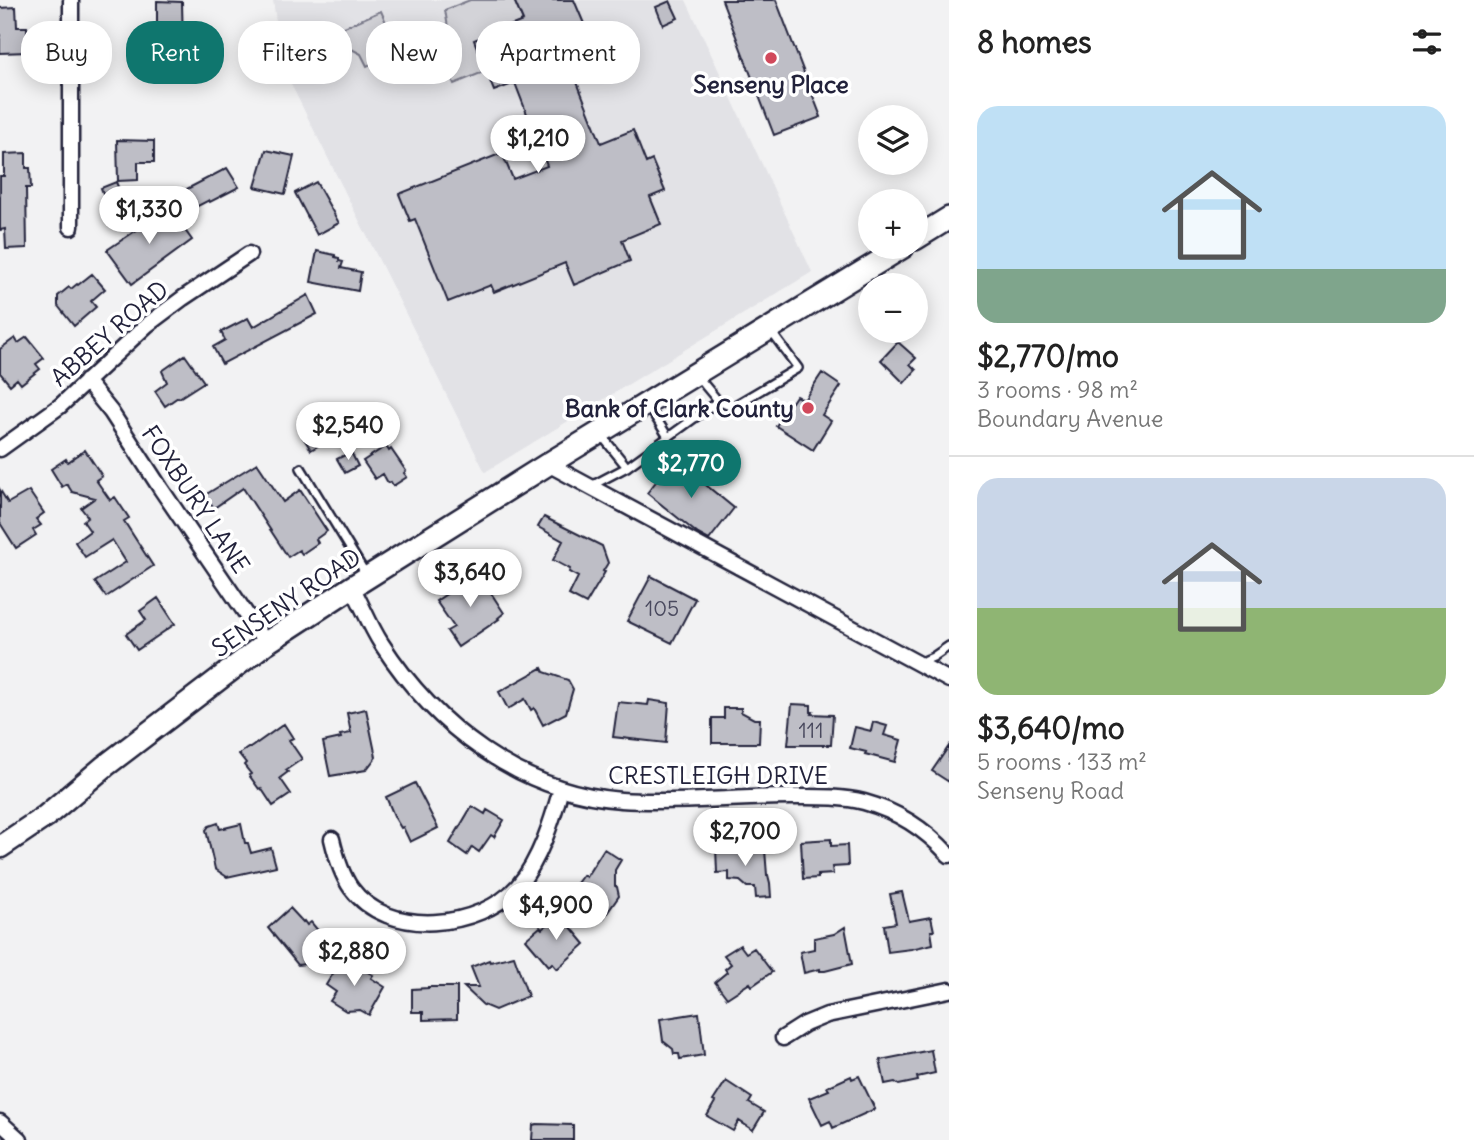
<!DOCTYPE html>
<meta charset="utf-8">
<style>
:root{--surface:#fff;--page:#f6f6f6;--text:#222;--muted:#767676;--line:#e0e0e0;--accent:#0f766e}
body{margin:0;font-family:Delius,sans-serif;background:var(--page);color:var(--text);height:100vh;display:flex;flex-direction:column;font-size:26px;white-space:nowrap}
*{box-sizing:border-box;margin:0}
p{font-size:23px;color:var(--muted)}
.icon{flex:none;width:38px;height:38px;fill:none;stroke:currentColor;stroke-width:2;stroke-linecap:round;stroke-linejoin:round}
.map{position:relative;flex:1;overflow:hidden}
.details{display:flex;flex-direction:column;background:var(--surface);width:525px}
.details>*{flex:none}
.hud{position:absolute;left:21px;top:21px;width:665px;height:63px;display:flex;gap:14px}
.tools{position:absolute;left:858px;top:105px;display:grid;gap:14px}
.tools a{display:grid;place-items:center;width:70px;height:70px;border-radius:50%;background:var(--surface);box-shadow:0 4px 18px #0003;font-size:35px}
.price{position:absolute;translate:-50% -60px;padding:0 16px;border-radius:24px;background:#fff;color:#222;font-size:23px;line-height:46px;filter:drop-shadow(0 2px 4px #0008)}
.price::after{content:'';position:absolute;left:50%;top:42px;width:21px;height:16px;margin-left:-10px;background:inherit;clip-path:polygon(0 0,100% 0,50% 100%)}
.price.on{background:var(--accent);color:#fff}
ul{padding:0;list-style:none}
li{display:grid;align-content:center;gap:14px;height:371px;padding:0 28px}
li+li{border-top:2px solid var(--line)}
li span{display:grid;place-items:center;height:217px;border-radius:21px;color:#555}
li>.icon{margin-inline-start:auto}
span .icon{width:126px;height:126px;fill:#fffc;stroke-width:1}
li b{font-size:30px}
h2{display:flex;justify-content:space-between;align-items:center;height:84px;padding:0 28px;font-size:30px}
.tag{padding:0 24px;border-radius:28px;background:var(--surface);box-shadow:0 4px 18px #0003;font-size:24px;line-height:63px}
.tag.on{background:var(--accent);color:#fff}
main{display:flex;flex:1;min-height:0}
.map>svg:first-child{display:block}
</style>
<main>
<div class="map">
<svg width="949" height="1140" viewBox="0 0 949 1140">
<rect width="100%" height="100%" fill="#f2f2f3"/>
<filter id="ink" filterUnits="userSpaceOnUse"><feTurbulence type="fractalNoise" baseFrequency=".0143" numOctaves="2"/><feDisplacementMap in="SourceGraphic" scale="14" xChannelSelector="R" yChannelSelector="G"/><feConvolveMatrix kernelMatrix="1 2 1 2 8 2 1 2 1" color-interpolation-filters="sRGB"/></filter>
<g filter="url(#ink)">
<path fill="#e2e2e6" d="M273 0H686L812 272 485 472 282 66Z"/>
<path fill="#d3d3d8" stroke="#7a7a8a" stroke-width="2" d="M470 0H514L523 21 475 40 486 71 454 84 442 56 449 33 445 10Z
M381 11 391 34 384 38 392 54 367 66 361 54 344 45 337 30Z"/>
<path fill="#bebec6" stroke="#22223b" stroke-width="2" d="M514 0H574L590 38 564 49 601 143 633 130 646 163 652 160 665 191 650 197 661 224 622 240 630 261 574 285 565 263 494 292 491 285 448 302 415 219 410 221 399 194 502 153 513 179 547 166 515 83 494 91 474 40 523 21Z
M722 0H776L821 117 774 135Z
M157 1 182 2 183 45 150 44V24H157Z
M670 1 678 18 663 25 656 7Z
M16 7 17 27H27L28 52 0 53V8Z
M117 140 154 141V162H138V180L118 181Z
M266 150 294 156 285 194 255 187Z
M26 153V168H30L31 188H26L27 248 6 249 5 229 0 230V176H4V154Z
M227 168 239 187 210 202 209 200 194 208 185 190Z
M116 182 121 194 106 201 101 188Z
M316 182 339 223 317 235 295 193Z
M155 207 166 223 171 219 175 225 179 222 192 240 132 284 107 250 144 225 139 218Z
M317 251 335 255V257L339 258V261L343 262 341 268 361 272 358 291 311 282Z
M92 274 105 289 91 301 96 307 74 326 58 306V296L69 287 71 289 77 284 78 285Z
M308 295 317 314 222 364 213 347 225 340 221 332 248 318 253 327Z
M27 337 44 358 36 364 40 369 21 384 17 379 10 385 0 373V349L15 338 18 343Z
M898 342 916 358 910 364 916 370 904 383 881 360Z
M185 355 204 382 179 398 178 397 165 406 155 391 167 382 162 371Z
M822 373 841 386 822 415 831 421 813 450 776 426 796 396 804 400Z
M323 423 331 435 324 439 326 441 311 450 303 437Z
M386 446 389 451 391 449 406 471 404 473 407 477 393 486 391 482 388 483 383 474 375 479 363 461Z
M85 450 102 476 96 480 110 500 115 497 129 518 124 521 153 566 106 597 95 582 126 562 112 540 85 557 75 542 90 531 83 521 88 517 81 508 95 498 72 492 67 484 62 487 51 469 66 459 68 462Z
M351 452 358 466 345 473 337 459Z
M674 459 734 508 709 540 698 534 647 493Z
M257 463 283 502 300 490 327 531 316 539 318 543 302 554 299 550 288 557 243 488 214 508 205 495Z
M0 490 8 503 29 491 44 513 36 519 41 525 33 530 36 535 16 548 0 523Z
M544 517 602 546 608 563 603 571 605 572 586 604 569 595 578 577 569 572 570 569 553 560 563 541 538 527Z
M478 573 504 613 498 618 499 619 458 647 447 631 454 627 436 601Z
M651 576 695 599 672 643 627 621Z
M158 598 175 624 137 650 126 634 146 620 140 611Z
M542 668 544 672 568 680 573 689 566 713 543 725 534 708 531 710 525 699 508 709 499 692Z
M649 700 669 703 666 743 613 737 618 702 648 705Z
M792 704 811 705V712H813L812 714 833 715 831 745H788Z
M724 708H741V712L754 719H760L759 743H712V718H724Z
M366 709 376 757 366 770 330 776 323 742 341 738 340 735 351 733 347 713Z
M873 722 887 726 884 735 901 740 895 762 865 754 866 752 850 748 855 727 871 731Z
M284 724 293 738 289 740 302 759 286 770 288 772 280 778 291 794 273 806 261 788 259 789 249 775 251 774 244 765 246 763 239 754 248 748H250Z
M949 746V782L932 771Z
M415 783 438 828 410 842 403 827 401 828 395 818 386 797Z
M472 806 485 814 487 810 504 820 494 837 491 835 479 852 472 847 467 855 450 843Z
M218 823 220 829 241 824 245 843H248L251 853 271 848 276 866 227 877 215 869 206 830 209 826Z
M831 839V846L847 845 848 866 832 867 833 874 818 875V878L803 879 801 841Z
M737 846V847H747V851L765 850 767 875H768L770 883 771 897 756 898 755 887H747L740 881 729 880V872L717 873 716 847Z
M604 849 621 860 615 870V886L617 887 619 896 603 919 563 895H568L583 875 586 877Z
M902 892 909 921 931 917 934 931H931L933 944 911 949 888 952 884 925 896 923 890 894Z
M290 908 303 922 304 921 307 925 311 922 325 939 320 943 326 946 305 964 298 965 268 928Z
M560 914 585 944 557 969 552 963 549 966 526 939 540 927 542 929Z
M845 927 852 964 825 971H820V969L804 973 800 952 814 949V938L834 934Z
M740 945 746 953 754 948 772 972 752 986 750 983 727 998 715 982 727 972 725 969 731 964 724 955Z
M514 956 528 996 495 1010 483 1005 464 987H479L471 967 489 960 490 962Z
M343 957 364 968V970L373 975 371 978 385 987 369 1015 360 1010 346 1011 330 1001 336 992 326 985Z
M428 987H457V1019L423 1020V1012H412V989L428 988Z
M699 1013 704 1055 680 1059 679 1054H674L673 1049 663 1041 660 1019Z
M931 1050 935 1073 917 1077 918 1081 899 1085 895 1082 885 1084 880 1060Z
M851 1076 852 1079 859 1076 875 1109 833 1128 830 1121 822 1125 809 1098 829 1090 827 1087Z
M726 1081 752 1098 749 1103 764 1112 753 1130 739 1121 733 1131 707 1116 715 1102 713 1101Z
M537 1124 573 1125V1140H532L533 1125Z"/>
<g fill="none" stroke-linecap="round" stroke-linejoin="round">
<g stroke="#22223b" stroke-width="12">
<path id="lane" d="M698 377 718 401 732 407 798 368 770 330
M649 407 668 437
M602 436 627 467
M301 468 367 576
M591 486 627 467 718 401
M919 663 933 657 949 646"/>
</g>
<g stroke="#22223b" stroke-width="19">
<path id="street" d="M71 0V227
M86 381 111 412 161 489 266 643
M0 449 60 406 147 325 183 298 249 254
M548 464 949 680
M352 587C362 605 370 626 381 643 435 727 520 792 621 800 677 804 734 797 791 797 815 797 841 796 864 802 897 811 926 830 949 855
M332 839C336 856 341 874 351 888 388 939 480 929 518 886 540 860 552 821 561 789
M783 1038 805 1024 827 1015 949 990
M0 1122 20 1140"/>
</g>
<g stroke="#22223b" stroke-width="26">
<path id="secondary" d="M915 239 949 218
M0 847 46 816 105 766 266 643 352 587 548 464 903 247"/>
</g>
<use href="#lane" stroke="#fff" stroke-width="7"/>
<use href="#street" stroke="#fff" stroke-width="14"/>
<use href="#secondary" stroke="#fff" stroke-width="21"/>
</g>
</g>
<g fill="#d1495b" stroke="#fff" stroke-width="2.5">
<circle cx="771" cy="58" r="7"/>
<circle cx="808" cy="408" r="7"/>
</g>
<g text-anchor="middle" dominant-baseline="central" stroke-width="7" stroke-linejoin="round" paint-order="stroke">
<g font-size="21" fill="#49495e">
<text x="662" y="608">105</text>
<text x="811" y="730">111</text>
</g>
<g font-size="24" font-weight="bold" fill="#22223b" stroke="#fff">
<text x="771" y="84">Senseny Place</text>
<text x="794" y="408" text-anchor="end">Bank of Clark County</text>
</g>
<g font-size="24" fill="#22223b" stroke="#fff">
<text transform="translate(109 333) rotate(-41)">ABBEY ROAD</text>
<text transform="translate(196 499) rotate(56)">FOXBURY LANE</text>
<text transform="translate(286 602) rotate(-34)">SENSENY ROAD</text>
<text x="718" y="775">CRESTLEIGH DRIVE</text>
</g>
</g>
</svg>
<div class="tools">
<a><svg class="icon" aria-label="layers" viewBox="0 0 24 24"><path d="M12 4l9 5-9 5-9-5zM3 14l9 5 9-5"/></svg></a>
<a>+</a>
<a>−</a>
</div>
<b class="price" style="left:538px;top:175px">$1,210</b>
<b class="price" style="left:149px;top:246px">$1,330</b>
<b class="price" style="left:348px;top:462px">$2,540</b>
<b class="price on" style="left:691px;top:500px">$2,770</b>
<b class="price" style="left:470px;top:609px">$3,640</b>
<b class="price" style="left:745px;top:868px">$2,700</b>
<b class="price" style="left:556px;top:942px">$4,900</b>
<b class="price" style="left:354px;top:988px">$2,880</b>
<div class="hud">
<a class="tag">Buy</a>
<a class="tag on">Rent</a>
<a class="tag">Filters</a>
<a class="tag">New</a>
<a class="tag">Apartment</a>
</div>
</div>
<section class="details">
<h2>8 homes<svg class="icon" aria-label="filters" viewBox="0 0 24 24"><path d="M4 7h16M4 17h16"/><circle cx="9" cy="7" r="2"/><circle cx="15" cy="17" r="2"/></svg></h2>
<ul>
<li><span style="background:linear-gradient(#bfe0f5 75%,#7fa58c 0)"><svg class="icon" aria-label="home" viewBox="0 0 24 24"><path d="M3 11l9-7 9 7M6 9v11h12V9"/></svg></span><div><b>$2,770/mo</b><p>3 rooms · 98 m²</p><p>Boundary Avenue</p></div></li>
<li><span style="background:linear-gradient(#c9d6e8 60%,#8fb573 0)"><svg class="icon" aria-label="home" viewBox="0 0 24 24"><path d="M3 11l9-7 9 7M6 9v11h12V9"/></svg></span><div><b>$3,640/mo</b><p>5 rooms · 133 m²</p><p>Senseny Road</p></div></li>
</ul>
</section>
</main>
